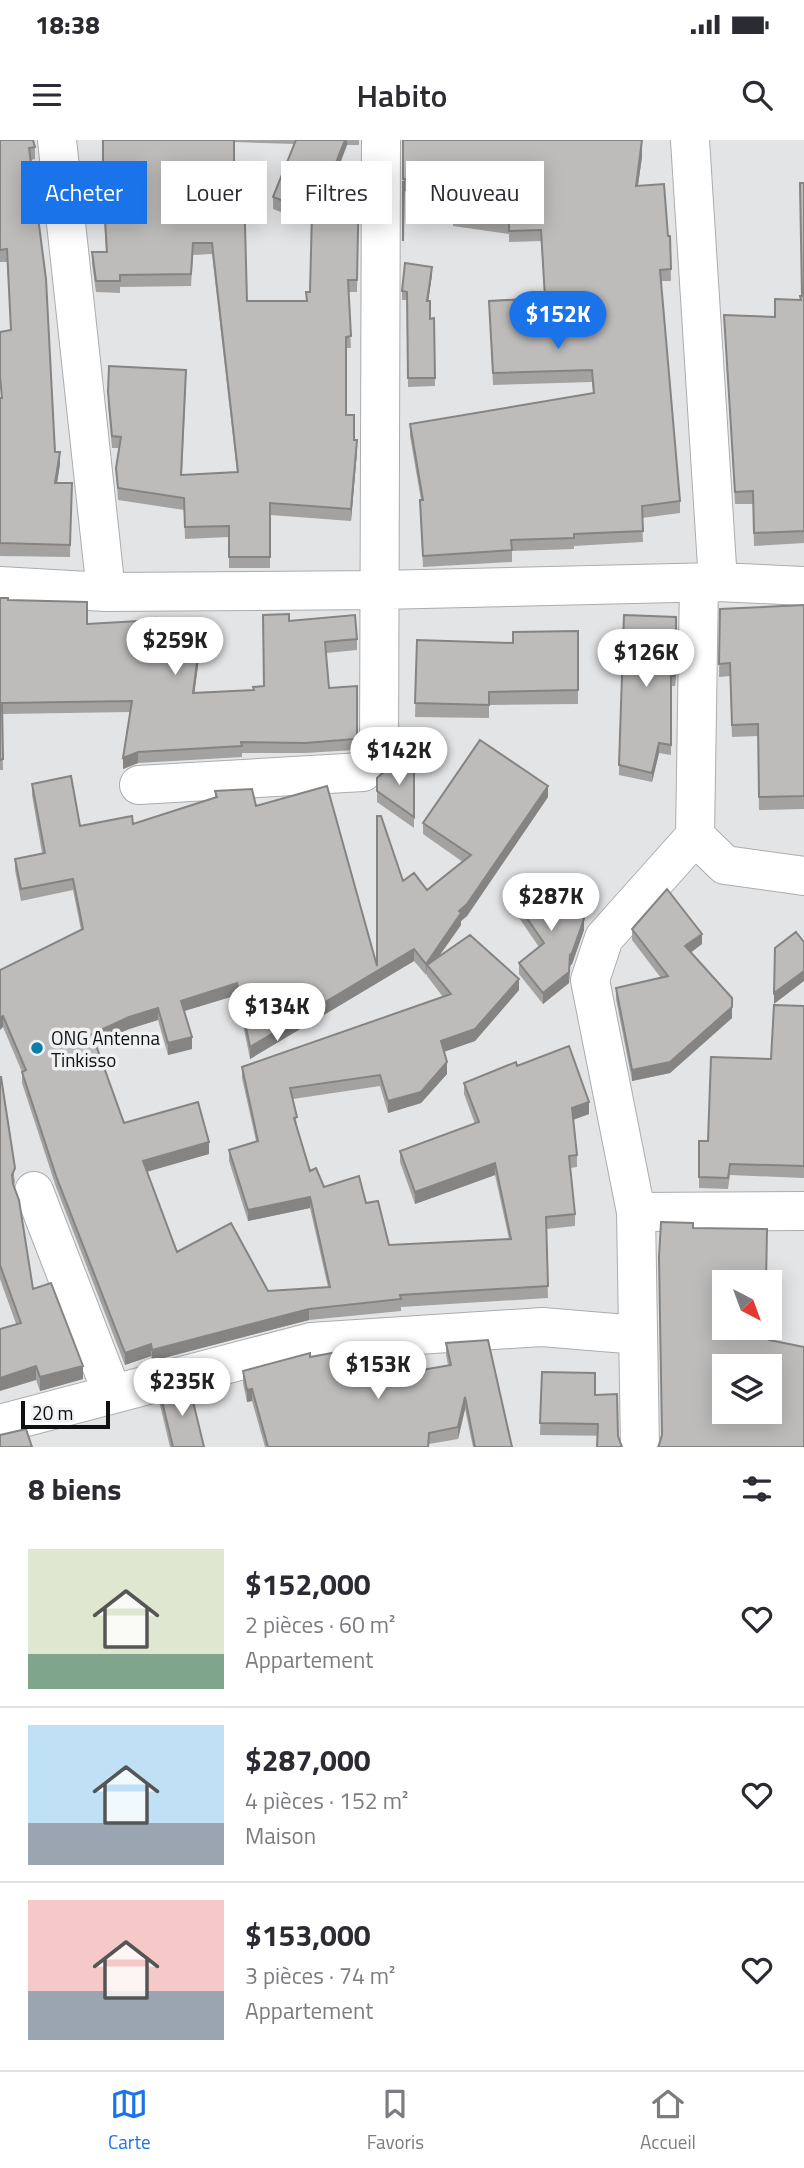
<!DOCTYPE html>
<html lang="fr">
<meta charset="utf-8">
<style>
:root{--surface:#fff;--page:#f2f2f3;--text:#2b2b33;--muted:#7c7c81;--line:#e1e1e2;--accent:#1a73e8}
body{margin:0;font-family:"Titillium Web",sans-serif;background:var(--page);color:var(--text);height:100vh;display:flex;flex-direction:column;font-size:26px;white-space:nowrap}
*{box-sizing:border-box;margin:0}
p{font-size:23px;color:var(--muted)}
.icon{flex:none;width:38px;height:38px;fill:none;stroke:currentColor;stroke-width:2;stroke-linecap:round;stroke-linejoin:round}
.map{position:relative;height:1307px;overflow:hidden}
.panel{display:flex;flex-direction:column;background:var(--surface);flex:1}
.panel>*{flex:none}
.hud{position:absolute;left:21px;top:21px;width:763px;height:63px;display:flex;gap:14px}
.needle{width:46px;rotate:139deg}
.fabs{position:absolute;left:712px;top:1130px;display:grid;gap:14px}
.fabs a{display:grid;place-items:center;width:70px;height:70px;border-radius:0px;background:var(--surface);box-shadow:0 4px 18px #0003;font-size:35px}
.scale{position:absolute;left:21px;bottom:18px;width:89px;box-sizing:border-box;padding-left:7px;border:4px solid #0f1010;border-top:0;font-size:19px;line-height:24px;white-space:nowrap;color:#0f1010;-webkit-text-stroke:5px #f0f1f3;paint-order:stroke}
.price{position:absolute;translate:-50% -60px;padding:0 16px;border-radius:24px;background:#fff;color:#222;font-size:23px;line-height:46px;filter:drop-shadow(0 2px 4px #0008)}
.price::after{content:'';position:absolute;left:50%;top:42px;width:21px;height:16px;margin-left:-10px;background:inherit;clip-path:polygon(0 0,100% 0,50% 100%)}
.price.selected{background:var(--accent);color:#fff}
ul{padding:0;list-style:none}
li{display:flex;align-items:center;gap:21px;height:175px;padding:0 28px}
li+li{border-top:2px solid var(--line)}
li span{display:grid;place-items:center;flex:none;width:196px;height:140px;border-radius:0px;color:#555}
li>.icon{margin-inline-start:auto}
span .icon{width:84px;height:84px;fill:#fffc;stroke-width:1}
li b{font-size:30px}
h2{display:flex;justify-content:space-between;align-items:center;height:84px;padding:0 28px;font-size:30px}
.pill{padding:0 24px;border-radius:0px;background:var(--surface);box-shadow:0 4px 18px #0003;font-size:24px;line-height:63px}
.pill.selected{background:var(--accent);color:#fff}
.status{display:flex;justify-content:space-between;align-items:center;height:49px;padding:0 35px;background:var(--surface);direction:ltr}
.status svg{height:19px;fill:currentColor}
header{display:flex;justify-content:space-between;align-items:center;height:91px;padding:0 28px;background:var(--surface);font-size:32px;font-weight:600}
.menu{display:flex;justify-content:space-around;align-items:center;height:98px;border-top:2px solid var(--line);background:var(--surface);font-size:19px;color:var(--muted)}
.menu a{display:grid;justify-items:center;gap:4px}
.menu .selected{color:var(--accent)}
.map>svg:first-child{display:block}
</style>
<div class="status"><b>18:38</b><svg viewBox="0 0 49 12"><path d="M0 12V9h3v3zM5 12V6h3v6zM10 12V3h3v9zM15 12V0h3v12zM26 1h20v11H26zM47 4h2v5h-2z"/></svg></div>
<header><svg class="icon" aria-label="menu" viewBox="0 0 24 24"><path d="M4 6h16M4 12h16M4 18h16"/></svg>Habito<svg class="icon" aria-label="search" viewBox="0 0 24 24"><circle cx="10" cy="10" r="6"/><path d="M15 15l6 6"/></svg></header>
<div class="map">
<svg width="804" height="1307" viewBox="0 0 804 1307">
<rect width="100%" height="100%" fill="#e3e4e6"/>
<g fill="none" stroke-linecap="round" stroke-linejoin="round">
<g stroke="#abacae" stroke-width="40">
<path id="minor" d="M57 0 106 452
M690 0 718 442
M699 444 695 696 725 725 804 736
M0 446 106 452 379 450 718 442 804 446
M139 645 363 632 379 618 381 0
M34 1051 112 1253
M636 1072 804 1071
M0 1284 311 1202 542 1187 638 1195
M640 1307 636 1072 590 840 604 798 695 696"/>
</g>
<use href="#minor" stroke="#fff" stroke-width="38"/>
</g>
<path fill="#a3a2a1" fill-rule="evenodd" d="M0 0 35 7V19L31 20 55 312 60 324 57 343H72L70 417 0 416V258H1L0 192 11 190 7 122H0Z
M102 0H359V5H347L334 40H359L357 152H348L351 208H346V275L357 311 351 381 270 375V428H229V397L185 399 184 370 118 360 116 328 119 308H112L108 264V252L186 241 182 335 237 332 212 114 193 115 191 146 120 147V153L96 152 92 124V112H106L103 58ZM234 2 295 4 273 57V69L312 84 310 152 306 161H247L234 46Z
M642 17 638 46 668 96H670L671 141H661L680 361V373L642 378 643 402 574 406V409L512 411V422L423 427 420 371V360H421L410 296V284L593 253 592 242 493 245 489 161 545 158 541 101 509 102V94L453 86V74L456 50 404 51 403 112V39Z
M804 43V403L754 406 753 364H735L724 175 775 177 801 160 802 156Z
M432 135 428 161 430 179 434 178 435 246 408 247 407 160H402V151Z
M0 458 87 484 202 495 194 553 254 550 264 546 289 481 357 499V510L326 513 329 548 357 546V608L355 610 305 613H242V617L138 623 123 629 131 572 2 574 3 630H0Z
M804 465V669L759 670 758 596 732 597 730 536 719 537 720 469Z
M676 477V538L675 546H671V615L659 613 652 642 619 635V625Z
M578 491V564L489 565V578L415 577 417 500 513 503Z
M377 638 414 677V688L377 662Z
M32 644 80 686 133 684 215 657V651L256 666 377 826 403 741 427 750 463 722 423 694V683L548 657 467 776 461 781V785L439 816 519 850 475 901 444 911 447 934 421 963 388 973 380 946 293 959 297 986 310 1031 324 1047 366 1063 389 1105 509 1099 495 1035 415 1064 400 1022V1011L475 984 464 954V943L517 926 589 974 573 980 577 1015V1027L570 1028 575 1074V1086L546 1089 548 1158 401 1167V1171L309 1180 152 1221 151 1216 125 1225 56 1047 22 943V932L3 887 0 830 81 790 73 750 21 761 15 730V719L42 713 32 655ZM414 821 426 835 427 834V836L443 857 242 927V938L256 1001 229 1010V1021L248 1081 310 1068 328 1147 268 1151 177 1112 147 1031 209 1014 124 983 96 904 129 889 158 880 168 915 192 909 184 871 237 855 250 919Z
M517 764 584 790 572 824 570 826 569 843 543 864 519 834V823L539 807 517 775Z
M632 789 702 804 691 812 732 878 670 933 632 941 616 859V848L661 838 632 800Z
M804 866V1038L730 1035 728 1049 699 1048V1001H708L771 919Z
M0 937 15 1042 14 1045 33 1149 83 1239 40 1251 0 1139Z
M446 1203 512 1307H473L465 1269 458 1299 429 1304V1307H265L252 1261 247 1262 243 1243V1231L310 1217 353 1227 363 1240 448 1225 446 1215Z
M542 1232 595 1255 618 1296 540 1295Z
M160 1253 204 1307H170L160 1265Z"/>
<path fill="#858483" d="M345 0H347V5L329 51V40Z
M642 0V17L636 58V46Z
M432 127V135L427 170V161Z
M357 300V311L351 381V369Z
M60 312V324L55 355V343Z
M202 484V495L193 564V553Z
M357 597V608L355 610V599Z
M659 603V613L652 642V633Z
M138 612V623L123 629V618Z
M548 646V657L467 776 461 781V785L430 829 427 825 426 835V824L459 771Z
M584 779V790L572 824 570 826 569 843 543 864V853L570 815Z
M702 794V804L685 817V806Z
M414 809V821L250 919V907Z
M804 831V841L774 864V853Z
M519 839V850L475 901 441 913V901Z
M237 843V855L181 872V861Z
M732 867V878L670 933 632 941V930Z
M158 868V880L129 889 92 906V894L129 877Z
M3 876V887L0 890V878Z
M192 897V909L168 915V903Z
M447 922V934L421 963 388 973V961Z
M589 962V974L572 980V968Z
M209 1002V1014L143 1033V1021Z
M495 1023V1035L415 1064V1052Z
M310 1057V1068L248 1081V1070Z
M309 1169V1180L152 1221V1210Z
M151 1204V1216L125 1225V1213Z
M36 1226V1240L0 1251V1238Z
M83 1226V1239L40 1251V1237Z
M252 1249V1261L247 1262V1250Z
M465 1257V1269L458 1299V1287Z"/>
<path fill="#bebcbb" stroke="#858483" stroke-width="2" fill-rule="evenodd" d="M0 0H33L35 7 29 8 46 139 55 312H60L55 343H72L70 405 0 403V258H2L0 236V192L11 190 7 109 0 110Z
M103 0H234V46L244 48 247 161H307L306 152H310L312 72 273 57 296 0H345L329 40H359L357 140H348L351 196 346 197V275H354V300H357L351 369 270 363V417H229V386L185 387 184 358 118 348 116 328 121 297 112 296 108 252 109 226 186 230 181 335 238 332 212 103H193L191 134 120 135V141H96L92 112H107L103 46Z
M403 0H642L636 46 664 44 668 96H670L671 129 660 130 680 361 642 366 643 391 574 394V398L511 400 512 410 423 416 420 360H423L410 284 594 253 592 230 493 233 489 161 545 158 541 90 509 91V82L453 74 458 39H403Z
M403 42H404L403 101Z
M800 43H804V391L754 393 753 351 735 352 724 175 775 177V159L801 160 800 156H802Z
M405 123 432 127 427 161H430V179L434 178 435 238H408L407 152 402 151Z
M0 458H8V460L87 462V484L157 480V478L202 484 193 553 254 550 253 547 264 546 263 475 289 474V481L355 475 357 499 325 502 329 548 357 546V597L355 599 305 603 241 602 242 606 138 612 123 618 132 561 2 563 3 619 0 620Z
M804 465V656L759 657 758 584 732 585 730 523 719 524 720 469Z
M624 475 676 477V529L675 536H671V605L659 603 652 633 619 625Z
M578 491V550L489 552V565L415 563 417 500 513 503V492Z
M480 600 548 646 467 764 459 771 461 773 426 824 414 809 250 907 237 843 181 861 192 897 168 903 158 868 129 877 92 894 124 983 198 962 209 1002 143 1021 177 1112 231 1083 268 1151 330 1147 310 1057 248 1070 229 1010 258 1001 242 927 451 854 427 825 470 795 519 839 475 889 441 901 447 922 421 952 388 961 380 935 290 948 297 977 294 978 310 1031 316 1028 324 1047 359 1036 366 1063 378 1061 389 1105 511 1099 495 1023 415 1052 400 1011 479 982 464 943 516 922 517 926 569 906 589 962 572 968 577 1015 569 1016 575 1074 546 1077 548 1146 400 1155 401 1159 309 1169 152 1210 151 1204 125 1213 56 1036 22 932 26 930 3 876 0 878V830L83 789 73 739 21 749 15 719 45 713 32 644 71 636 80 686 132 676 133 684 217 657 215 651 252 649 256 666 327 646 377 826V676H381L403 741 414 733 427 750 471 715 423 683Z
M414 622V677L377 651V638L386 630Z
M556 737 584 779 572 813 570 815 569 832 543 853 519 823 544 803 517 764Z
M667 749 702 794 685 806 732 858V867L670 922 632 930 616 848 668 836 632 789Z
M796 792 804 802V831L774 853 775 808Z
M774 865 804 866V1026L730 1024 728 1038 699 1037V1001H708L711 917 771 919Z
M0 937H1L15 1028 12 1035 13 1044 19 1060 33 1149 51 1143 83 1226 40 1237 36 1226 0 1238V1189L21 1183 0 1125Z
M661 1082 693 1083V1088L767 1089 766 1143H724V1188H770L769 1200 804 1207V1307H658L659 1305 662 1295 659 1117ZM724 1227H770V1272H724Z
M488 1200 512 1307H475L465 1257 458 1287 429 1293 428 1307H268L252 1249 247 1250 243 1231 310 1213V1217L349 1210 353 1227 360 1225 363 1240 451 1225 446 1203Z
M542 1232 595 1233V1255L617 1254 618 1296 622 1307H597L598 1284 540 1283Z
M189 1245 204 1307H173L160 1253Z
M26 1289 32 1307H0V1295Z"/>
<circle fill="#087fa6" stroke="#f0f1f3" stroke-width="2.5" cx="37" cy="908" r="7"/>
<g text-anchor="middle" dominant-baseline="central" stroke-width="7" stroke-linejoin="round" paint-order="stroke">
<g font-size="19" fill="#0f1010" stroke="#f0f1f3" text-anchor="start">
<text x="51" y="897">ONG Antenna<tspan x="51" dy="22">Tinkisso</tspan></text>
</g>
</g>
</svg>
<div class="fabs">
<a><svg class="needle" viewBox="-14 -14 28 28"><path d="M0-13l5 13h-10z" fill="#e53935"/><path d="M0 13l5-13h-10z" fill="#7c7c81"/></svg></a>
<a><svg class="icon" aria-label="layers" viewBox="0 0 24 24"><path d="M12 4l9 5-9 5-9-5zM3 14l9 5 9-5"/></svg></a>
</div>
<div class="scale">20 m</div>
<b class="price selected" style="left:558px;top:211px">$152K</b>
<b class="price" style="left:175px;top:537px">$259K</b>
<b class="price" style="left:646px;top:549px">$126K</b>
<b class="price" style="left:399px;top:647px">$142K</b>
<b class="price" style="left:551px;top:793px">$287K</b>
<b class="price" style="left:277px;top:903px">$134K</b>
<b class="price" style="left:378px;top:1261px">$153K</b>
<b class="price" style="left:182px;top:1278px">$235K</b>
<div class="hud">
<a class="pill selected">Acheter</a>
<a class="pill">Louer</a>
<a class="pill">Filtres</a>
<a class="pill">Nouveau</a>
</div>
</div>
<section class="panel">
<h2>8 biens<svg class="icon" aria-label="filters" viewBox="0 0 24 24"><path d="M4 7h16M4 17h16"/><circle cx="9" cy="7" r="2"/><circle cx="15" cy="17" r="2"/></svg></h2>
<ul>
<li><span style="background:linear-gradient(#dfe7d0 75%,#7fa58c 0)"><svg class="icon" aria-label="home" viewBox="0 0 24 24"><path d="M3 11l9-7 9 7M6 9v11h12V9"/></svg></span><div><b>$152,000</b><p>2 pièces · 60 m²</p><p>Appartement</p></div><svg class="icon" aria-label="heart" viewBox="0 0 24 24"><path d="M12 20l-8-8c-3-5 5-10 8-4 3-6 11-1 8 4z"/></svg></li>
<li><span style="background:linear-gradient(#bfe0f5 70%,#9aa5b1 0)"><svg class="icon" aria-label="home" viewBox="0 0 24 24"><path d="M3 11l9-7 9 7M6 9v11h12V9"/></svg></span><div><b>$287,000</b><p>4 pièces · 152 m²</p><p>Maison</p></div><svg class="icon" aria-label="heart" viewBox="0 0 24 24"><path d="M12 20l-8-8c-3-5 5-10 8-4 3-6 11-1 8 4z"/></svg></li>
<li><span style="background:linear-gradient(#f6c9c9 65%,#9aa5b1 0)"><svg class="icon" aria-label="home" viewBox="0 0 24 24"><path d="M3 11l9-7 9 7M6 9v11h12V9"/></svg></span><div><b>$153,000</b><p>3 pièces · 74 m²</p><p>Appartement</p></div><svg class="icon" aria-label="heart" viewBox="0 0 24 24"><path d="M12 20l-8-8c-3-5 5-10 8-4 3-6 11-1 8 4z"/></svg></li>
</ul>
</section>
<nav class="menu">
<a class="selected"><svg class="icon" aria-label="map" viewBox="0 0 24 24"><path d="M3 6l6-2 6 2 6-2v14l-6 2-6-2-6 2zM9 4v14M15 6v14"/></svg>Carte</a>
<a><svg class="icon" aria-label="saved" viewBox="0 0 24 24"><path d="M7 4h10v16l-5-4-5 4z"/></svg>Favoris</a>
<a><svg class="icon" aria-label="home" viewBox="0 0 24 24"><path d="M3 11l9-7 9 7M6 9v11h12V9"/></svg>Accueil</a>
</nav>
